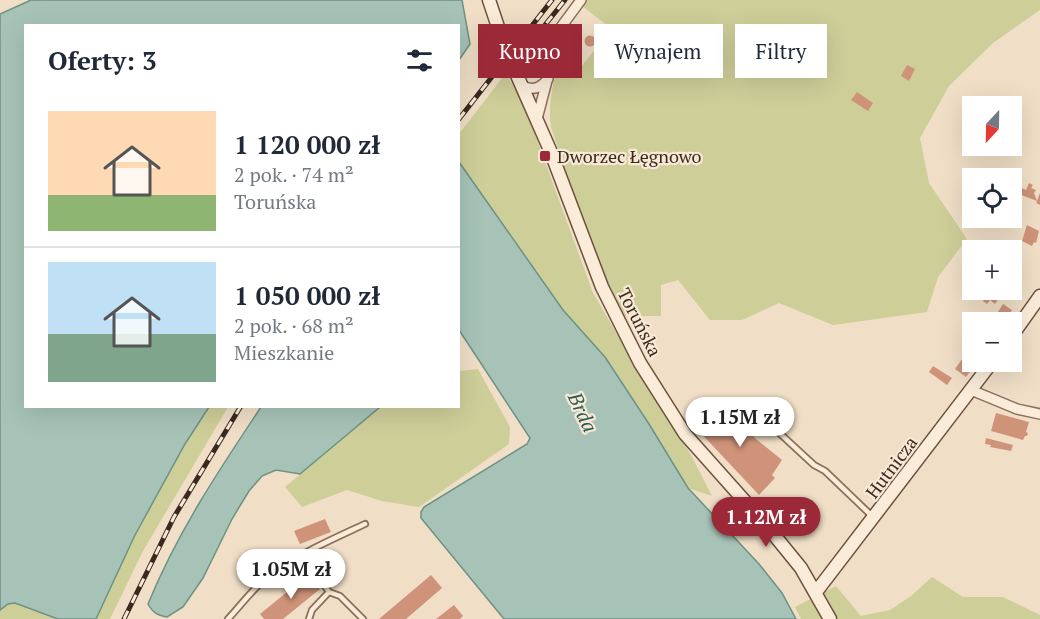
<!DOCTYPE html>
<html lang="pl">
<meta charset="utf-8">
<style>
:root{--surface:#fff;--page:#f2f2f3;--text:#1f2937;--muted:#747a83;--line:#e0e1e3;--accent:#9c2938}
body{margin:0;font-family:"PT Serif",serif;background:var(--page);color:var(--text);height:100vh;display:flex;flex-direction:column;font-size:22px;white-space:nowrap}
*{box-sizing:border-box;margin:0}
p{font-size:20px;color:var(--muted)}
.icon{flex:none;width:33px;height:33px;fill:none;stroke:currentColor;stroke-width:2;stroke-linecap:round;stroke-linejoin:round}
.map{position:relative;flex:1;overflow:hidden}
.panel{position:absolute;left:24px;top:24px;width:436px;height:384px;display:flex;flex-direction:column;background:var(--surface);border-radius:0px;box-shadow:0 6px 24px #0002}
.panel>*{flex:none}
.top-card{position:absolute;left:478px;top:24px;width:471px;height:54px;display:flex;gap:12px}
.needle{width:39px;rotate:202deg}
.tools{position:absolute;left:962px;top:96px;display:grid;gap:12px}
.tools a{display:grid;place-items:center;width:60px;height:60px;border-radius:0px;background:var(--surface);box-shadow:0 6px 24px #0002;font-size:30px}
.price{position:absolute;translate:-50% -51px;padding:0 14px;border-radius:21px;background:#fff;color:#222;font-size:20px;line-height:39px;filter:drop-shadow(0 2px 3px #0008)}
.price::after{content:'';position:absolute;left:50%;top:36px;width:18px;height:14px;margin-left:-9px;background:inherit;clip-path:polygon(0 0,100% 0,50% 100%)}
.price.current{background:var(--accent);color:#fff}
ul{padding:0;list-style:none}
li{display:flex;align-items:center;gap:18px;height:150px;padding:0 24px}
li+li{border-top:2px solid var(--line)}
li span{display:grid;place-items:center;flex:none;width:168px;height:120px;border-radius:0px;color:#555}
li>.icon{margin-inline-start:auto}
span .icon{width:72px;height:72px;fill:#fffc;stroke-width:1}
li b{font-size:26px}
h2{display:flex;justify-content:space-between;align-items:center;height:72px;padding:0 24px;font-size:26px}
.tag{padding:0 21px;border-radius:0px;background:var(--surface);box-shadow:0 6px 24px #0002;font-size:21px;line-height:54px}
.tag.current{background:var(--accent);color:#fff}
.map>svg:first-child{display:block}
</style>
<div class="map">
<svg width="1040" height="619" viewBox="0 0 1040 619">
<rect width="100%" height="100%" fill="#f0dec6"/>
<path fill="#cece99" d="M588 0H1040V10L993 43 949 86 920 138 929 183 967 239 938 277 927 312 833 325 779 303 742 320H710L678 280 661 285V316H623C594 255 572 192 551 127 547 102 555 78 560 53L580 68 612 29 582 6Z
M506 73 525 107 593 293 653 395 691 455 712 496 688 488 649 424 605 357 563 310 459 162V134Z
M478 369 510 427 509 444 419 507 382 501 347 490 302 507 285 487 380 407 459 406V371Z
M209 407H228L143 551 110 619H96L135 535 185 444Z
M932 577 963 597H1003L1040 615V619H801L795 607 836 586 861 616 890 610 911 596Z
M15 603 58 619H0V610L8 604Z"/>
<path fill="#a7c3b7" stroke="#6d9284" stroke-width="1.5" d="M31 0H462L470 44 459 60V26H26V406L209 407 185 444 135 535 96 619H58L15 603 8 604 0 610V14Z
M459 162 563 310 605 357 649 424 688 488 759 564 782 593 796 619H504L421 518V512L424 507 527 444 530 438 459 330Z
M261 407H380L300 474 276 470 262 476 249 491 232 519 203 578 183 607 167 617C157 615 153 613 148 604 177 533 219 470 261 407Z"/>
<path fill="#cf937a" d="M571 30 582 38 574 48 564 39Z
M584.5 41a5.5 5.5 0 1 1 11 0a5.5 5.5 0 1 1-11 0Z
M907 65 915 69 909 81 901 76Z
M857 92 873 103 868 111 851 100Z
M1029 183 1033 185 1031 188 1036 190 1034 193 1037 201 1040 193V205L1036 203 1037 201 1011 191V185L1014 186V184L1026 190Z
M1027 225 1039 231 1036 243 1034 242 1032 246 1022 241Z
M989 291 1000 296 995 304 990 300 987 304 983 301Z
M1003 304 1012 310 1005 321 996 315Z
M972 345V362H977L966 377 955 369Z
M933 366 952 378 947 385 929 372Z
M724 403 756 439 782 460 772 475 775 478 759 495 696 428Z
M996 413 1029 422 1026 432 1028 433 1027 436H1025L1023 440 991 431Z
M986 438 1013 445 1011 451 990 447 991 445 985 444Z
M325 519 331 532 300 544 294 531Z
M324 562 332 572 326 576 318 566Z
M308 575 320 589 283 619H264L260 614Z
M431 575 442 588 406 619H379Z
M454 605 463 616 460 619H436Z"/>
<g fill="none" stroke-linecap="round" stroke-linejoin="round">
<g stroke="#8c6e5b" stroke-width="8">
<path id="lane" d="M762 417 814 465 825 471 872 516
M308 552 314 570 329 592 312 610 309 619
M329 592 340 596 363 619
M228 619C242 604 254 587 270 575 298 554 333 539 365 524"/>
</g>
<g stroke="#8c6e5b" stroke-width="12">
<path id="street" d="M522 86C534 91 540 88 548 79
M537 119 561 27 581 0
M971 390 1017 409 1040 414"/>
</g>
<g stroke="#6d503e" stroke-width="15">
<path id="secondary" d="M489 0 505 48 550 150 602 287 640 363 685 434 766 525 801 568 830 619
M1011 337 1040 296
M816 592 992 362"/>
</g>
<use href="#lane" stroke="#faecd9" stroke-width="4.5"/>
<use href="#street" stroke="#faecd9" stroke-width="9"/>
<use href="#secondary" stroke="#faecd9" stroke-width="12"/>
<g stroke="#3b291f" stroke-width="5">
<path id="rail" d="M528 54 545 25 565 0
M459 119 552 0
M124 619 174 517 241 406"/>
</g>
<use href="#rail" stroke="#f7e9d5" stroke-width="3" stroke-dasharray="9" stroke-linecap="butt"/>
</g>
<rect fill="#9c2938" stroke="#f7e9d5" stroke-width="2" x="539" y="150" width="12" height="12" rx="3"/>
<g text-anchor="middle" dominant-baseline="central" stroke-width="4.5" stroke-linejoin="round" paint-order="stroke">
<g font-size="18" fill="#3b291f" stroke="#f7e9d5" text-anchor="start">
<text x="557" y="156">Dworzec Łęgnowo</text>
</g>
<g font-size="18" fill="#3b291f" stroke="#f7e9d5">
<text transform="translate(640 322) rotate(63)">Toruńska</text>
<text transform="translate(891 467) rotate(-53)">Hutnicza</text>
</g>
<g font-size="20" font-style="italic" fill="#2e5b53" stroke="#f7e9d5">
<text transform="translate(583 412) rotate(65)">Brda</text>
</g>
</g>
</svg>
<div class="tools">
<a><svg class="needle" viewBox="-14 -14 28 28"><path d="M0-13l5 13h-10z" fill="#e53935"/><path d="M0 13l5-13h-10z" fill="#747a83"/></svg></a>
<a><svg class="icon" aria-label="locate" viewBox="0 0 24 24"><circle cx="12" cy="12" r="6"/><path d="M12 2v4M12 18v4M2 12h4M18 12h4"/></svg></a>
<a>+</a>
<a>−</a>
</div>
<b class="price" style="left:740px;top:448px">1.15M zł</b>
<b class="price current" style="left:766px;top:548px">1.12M zł</b>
<b class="price" style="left:291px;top:600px">1.05M zł</b>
<div class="top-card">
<a class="tag current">Kupno</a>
<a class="tag">Wynajem</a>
<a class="tag">Filtry</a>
</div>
<section class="panel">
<h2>Oferty: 3<svg class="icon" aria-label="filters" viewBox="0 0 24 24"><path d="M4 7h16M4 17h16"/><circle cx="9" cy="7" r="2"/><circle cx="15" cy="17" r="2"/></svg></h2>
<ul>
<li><span style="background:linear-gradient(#ffd9b3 70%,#8fb573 0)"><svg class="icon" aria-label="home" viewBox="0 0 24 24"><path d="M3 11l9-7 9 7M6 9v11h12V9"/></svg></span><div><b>1 120 000 zł</b><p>2 pok. · 74 m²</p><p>Toruńska</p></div></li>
<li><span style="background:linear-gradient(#bfe0f5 60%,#7fa58c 0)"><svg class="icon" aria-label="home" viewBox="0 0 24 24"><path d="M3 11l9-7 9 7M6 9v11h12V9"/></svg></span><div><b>1 050 000 zł</b><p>2 pok. · 68 m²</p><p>Mieszkanie</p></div></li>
</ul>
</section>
</div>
